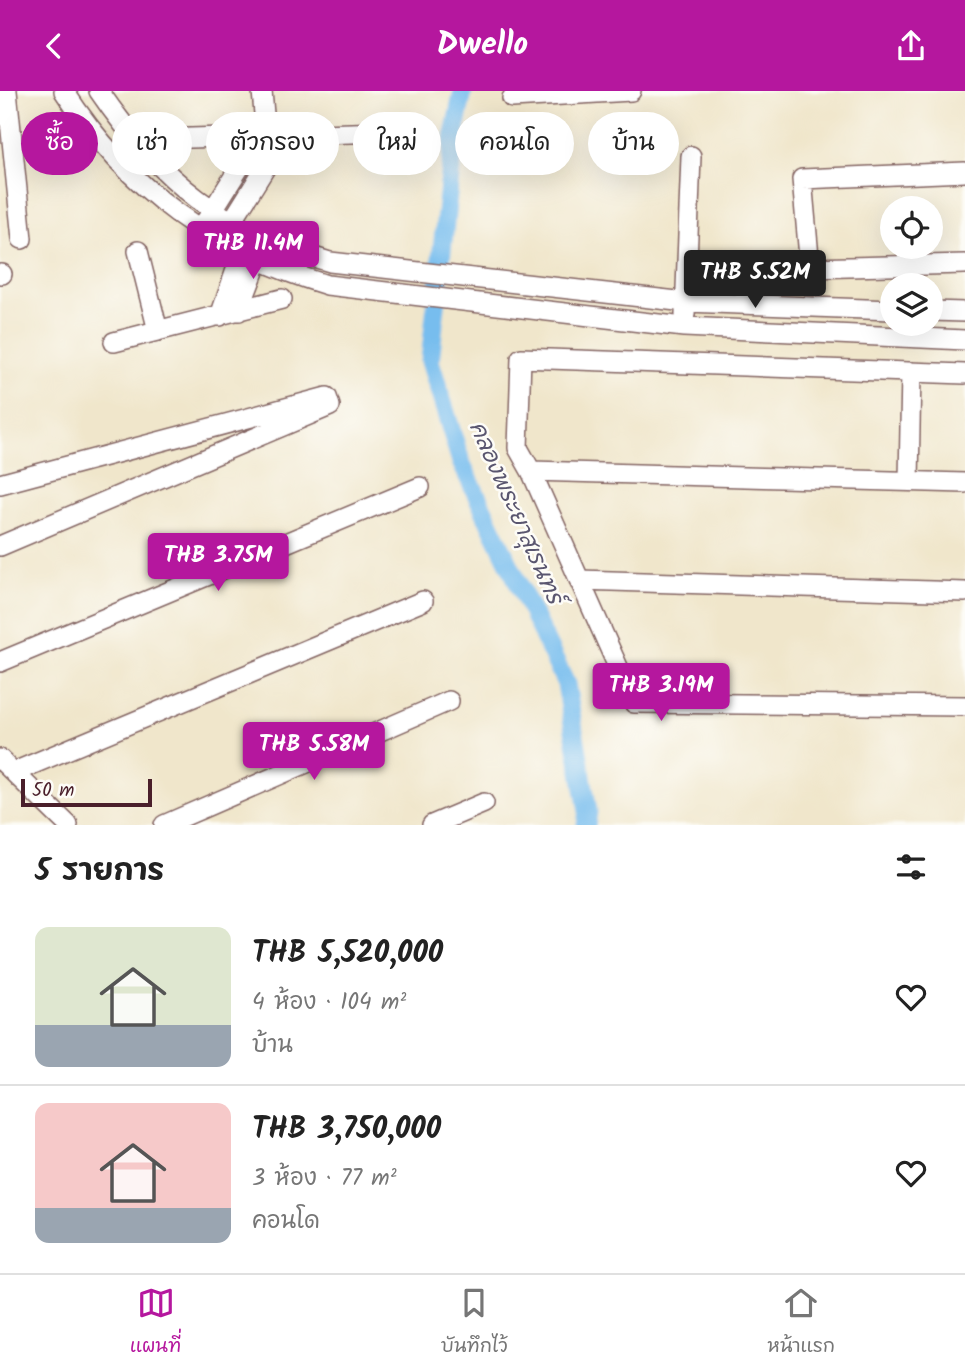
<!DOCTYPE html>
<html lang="th">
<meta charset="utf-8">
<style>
:root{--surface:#fff;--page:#f6f6f6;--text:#222;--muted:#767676;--line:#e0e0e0;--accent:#b5179e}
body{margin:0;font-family:Kalam,"Playpen Sans Thai",sans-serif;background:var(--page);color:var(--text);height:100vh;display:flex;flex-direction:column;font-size:26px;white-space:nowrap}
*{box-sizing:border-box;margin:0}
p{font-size:23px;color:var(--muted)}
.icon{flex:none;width:38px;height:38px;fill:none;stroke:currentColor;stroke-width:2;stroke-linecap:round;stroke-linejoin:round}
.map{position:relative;height:734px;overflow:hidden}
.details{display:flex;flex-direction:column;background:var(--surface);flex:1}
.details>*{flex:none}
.top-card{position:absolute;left:21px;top:21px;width:924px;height:63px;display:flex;gap:14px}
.controls{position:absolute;left:880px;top:105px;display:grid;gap:14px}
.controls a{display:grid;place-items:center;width:63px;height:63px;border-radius:50%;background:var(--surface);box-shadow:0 7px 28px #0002;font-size:35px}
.scale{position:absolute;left:21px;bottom:18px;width:131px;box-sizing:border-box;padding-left:7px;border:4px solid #4a1f2b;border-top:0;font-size:19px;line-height:24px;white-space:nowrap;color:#4a1f2b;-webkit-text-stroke:5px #fdfcf7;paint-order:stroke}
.price{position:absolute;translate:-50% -60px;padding:0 16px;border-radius:7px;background:var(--accent);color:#fff;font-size:23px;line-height:46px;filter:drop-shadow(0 2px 4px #0008)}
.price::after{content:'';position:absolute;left:50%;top:42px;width:21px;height:16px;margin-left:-10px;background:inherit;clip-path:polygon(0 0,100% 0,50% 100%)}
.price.active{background:#222;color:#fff}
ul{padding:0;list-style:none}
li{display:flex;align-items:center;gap:21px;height:175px;padding:0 35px}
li+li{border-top:2px solid var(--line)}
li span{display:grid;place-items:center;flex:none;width:196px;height:140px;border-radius:14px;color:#555}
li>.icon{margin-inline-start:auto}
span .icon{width:84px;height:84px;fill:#fffc;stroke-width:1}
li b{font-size:30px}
h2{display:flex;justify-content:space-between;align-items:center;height:84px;padding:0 35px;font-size:30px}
.chip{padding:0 24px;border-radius:32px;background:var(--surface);box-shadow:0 7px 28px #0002;font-size:24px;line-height:63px}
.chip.active{background:var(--accent);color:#fff}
header{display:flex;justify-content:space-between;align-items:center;height:91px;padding:0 35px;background:var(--accent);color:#fff;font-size:32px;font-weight:600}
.menu{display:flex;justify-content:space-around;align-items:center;height:98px;border-top:2px solid var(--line);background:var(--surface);font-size:19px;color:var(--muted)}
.menu a{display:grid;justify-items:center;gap:4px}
.menu .active{color:var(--accent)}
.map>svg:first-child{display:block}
</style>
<header><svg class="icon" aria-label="back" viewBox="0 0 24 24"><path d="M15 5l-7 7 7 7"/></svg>Dwello<svg class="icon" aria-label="share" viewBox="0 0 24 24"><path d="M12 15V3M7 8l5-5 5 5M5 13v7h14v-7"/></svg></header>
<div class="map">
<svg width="965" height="734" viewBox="0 0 965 734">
<rect width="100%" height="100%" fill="#fdfcf7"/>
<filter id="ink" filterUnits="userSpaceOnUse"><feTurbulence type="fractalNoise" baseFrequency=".0143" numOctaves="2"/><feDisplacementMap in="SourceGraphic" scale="14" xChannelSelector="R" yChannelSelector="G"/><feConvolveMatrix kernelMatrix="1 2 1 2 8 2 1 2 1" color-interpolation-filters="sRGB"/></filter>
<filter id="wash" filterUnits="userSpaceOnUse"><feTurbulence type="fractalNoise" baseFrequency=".00686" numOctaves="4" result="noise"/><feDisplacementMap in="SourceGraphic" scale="28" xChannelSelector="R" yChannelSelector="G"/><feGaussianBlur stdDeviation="1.57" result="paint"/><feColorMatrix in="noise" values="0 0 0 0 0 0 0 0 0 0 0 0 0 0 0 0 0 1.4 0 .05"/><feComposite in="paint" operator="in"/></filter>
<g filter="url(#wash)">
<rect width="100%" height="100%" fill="#f0e6cb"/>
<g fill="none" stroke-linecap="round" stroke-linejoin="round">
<path stroke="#77bdee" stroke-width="19" d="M463 0 455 39 430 270 461 371 566 593 588 720 586 734"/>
</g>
</g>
<g filter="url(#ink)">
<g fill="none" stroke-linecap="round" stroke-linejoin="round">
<g stroke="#846563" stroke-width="22">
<path id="minor" d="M7 0 22 148
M64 0C128 100 214 160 327 194L684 236 965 249
M99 0C161 91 223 140 330 171L686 211 892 219
M512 7 631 0
M159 48 417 40
M965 81 802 88 810 177 965 173
M206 130 243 71 258 37
M224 143 272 66 274 46 264 23 262 0
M138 160 158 240
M0 183H2
M239 220 262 159
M931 220 965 221
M685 224 691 65
M220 225 246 150
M114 251 282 208
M965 283 521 267 518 357 531 380 965 392
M531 380 634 612 965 615
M909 390 911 281
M0 393 327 306 330 315 0 455
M579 489 965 501
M0 571 420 396
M0 668 68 734
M14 681 423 510
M164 734 449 610
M432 734 484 712"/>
</g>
<use href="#minor" stroke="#fff" stroke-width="19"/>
</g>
</g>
<g text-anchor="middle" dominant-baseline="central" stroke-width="5" stroke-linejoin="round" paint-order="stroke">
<g font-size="23" font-style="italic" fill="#5a566f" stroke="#fdfcf7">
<text transform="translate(515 422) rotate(66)">คลองพระยาสุเรนทร์</text>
</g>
</g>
</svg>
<div class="controls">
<a><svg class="icon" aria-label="locate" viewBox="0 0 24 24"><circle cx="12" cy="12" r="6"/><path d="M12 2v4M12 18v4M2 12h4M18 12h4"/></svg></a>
<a><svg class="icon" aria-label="layers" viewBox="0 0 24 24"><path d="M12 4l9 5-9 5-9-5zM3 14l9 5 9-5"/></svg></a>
</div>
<div class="scale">50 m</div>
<b class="price" style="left:253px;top:190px">THB 11.4M</b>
<b class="price active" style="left:755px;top:219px">THB 5.52M</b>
<b class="price" style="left:218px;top:502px">THB 3.75M</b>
<b class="price" style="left:661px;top:632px">THB 3.19M</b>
<b class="price" style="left:314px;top:691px">THB 5.58M</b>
<div class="top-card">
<a class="chip active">ซื้อ</a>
<a class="chip">เช่า</a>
<a class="chip">ตัวกรอง</a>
<a class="chip">ใหม่</a>
<a class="chip">คอนโด</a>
<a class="chip">บ้าน</a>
</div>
</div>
<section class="details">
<h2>5 รายการ<svg class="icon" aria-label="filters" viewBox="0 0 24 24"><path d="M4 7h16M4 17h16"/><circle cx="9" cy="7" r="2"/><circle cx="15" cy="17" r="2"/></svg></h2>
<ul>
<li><span style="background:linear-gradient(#dfe7d0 70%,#9aa5b1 0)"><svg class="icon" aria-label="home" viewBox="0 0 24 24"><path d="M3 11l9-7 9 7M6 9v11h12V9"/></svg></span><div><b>THB 5,520,000</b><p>4 ห้อง · 104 m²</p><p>บ้าน</p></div><svg class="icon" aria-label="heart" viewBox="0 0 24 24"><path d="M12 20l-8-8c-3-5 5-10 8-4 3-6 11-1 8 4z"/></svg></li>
<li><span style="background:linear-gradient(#f6c9c9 75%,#9aa5b1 0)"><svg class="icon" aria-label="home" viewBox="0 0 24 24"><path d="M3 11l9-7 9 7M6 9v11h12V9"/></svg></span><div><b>THB 3,750,000</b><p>3 ห้อง · 77 m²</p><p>คอนโด</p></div><svg class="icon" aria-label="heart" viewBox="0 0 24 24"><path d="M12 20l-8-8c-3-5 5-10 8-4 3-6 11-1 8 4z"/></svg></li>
</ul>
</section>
<nav class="menu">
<a class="active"><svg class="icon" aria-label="map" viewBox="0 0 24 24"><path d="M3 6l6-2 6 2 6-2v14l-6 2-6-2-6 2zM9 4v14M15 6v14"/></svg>แผนที่</a>
<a><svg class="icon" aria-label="saved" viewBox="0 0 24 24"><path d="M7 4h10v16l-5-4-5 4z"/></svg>บันทึกไว้</a>
<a><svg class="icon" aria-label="home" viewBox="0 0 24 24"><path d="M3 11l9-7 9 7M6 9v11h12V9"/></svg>หน้าแรก</a>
</nav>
